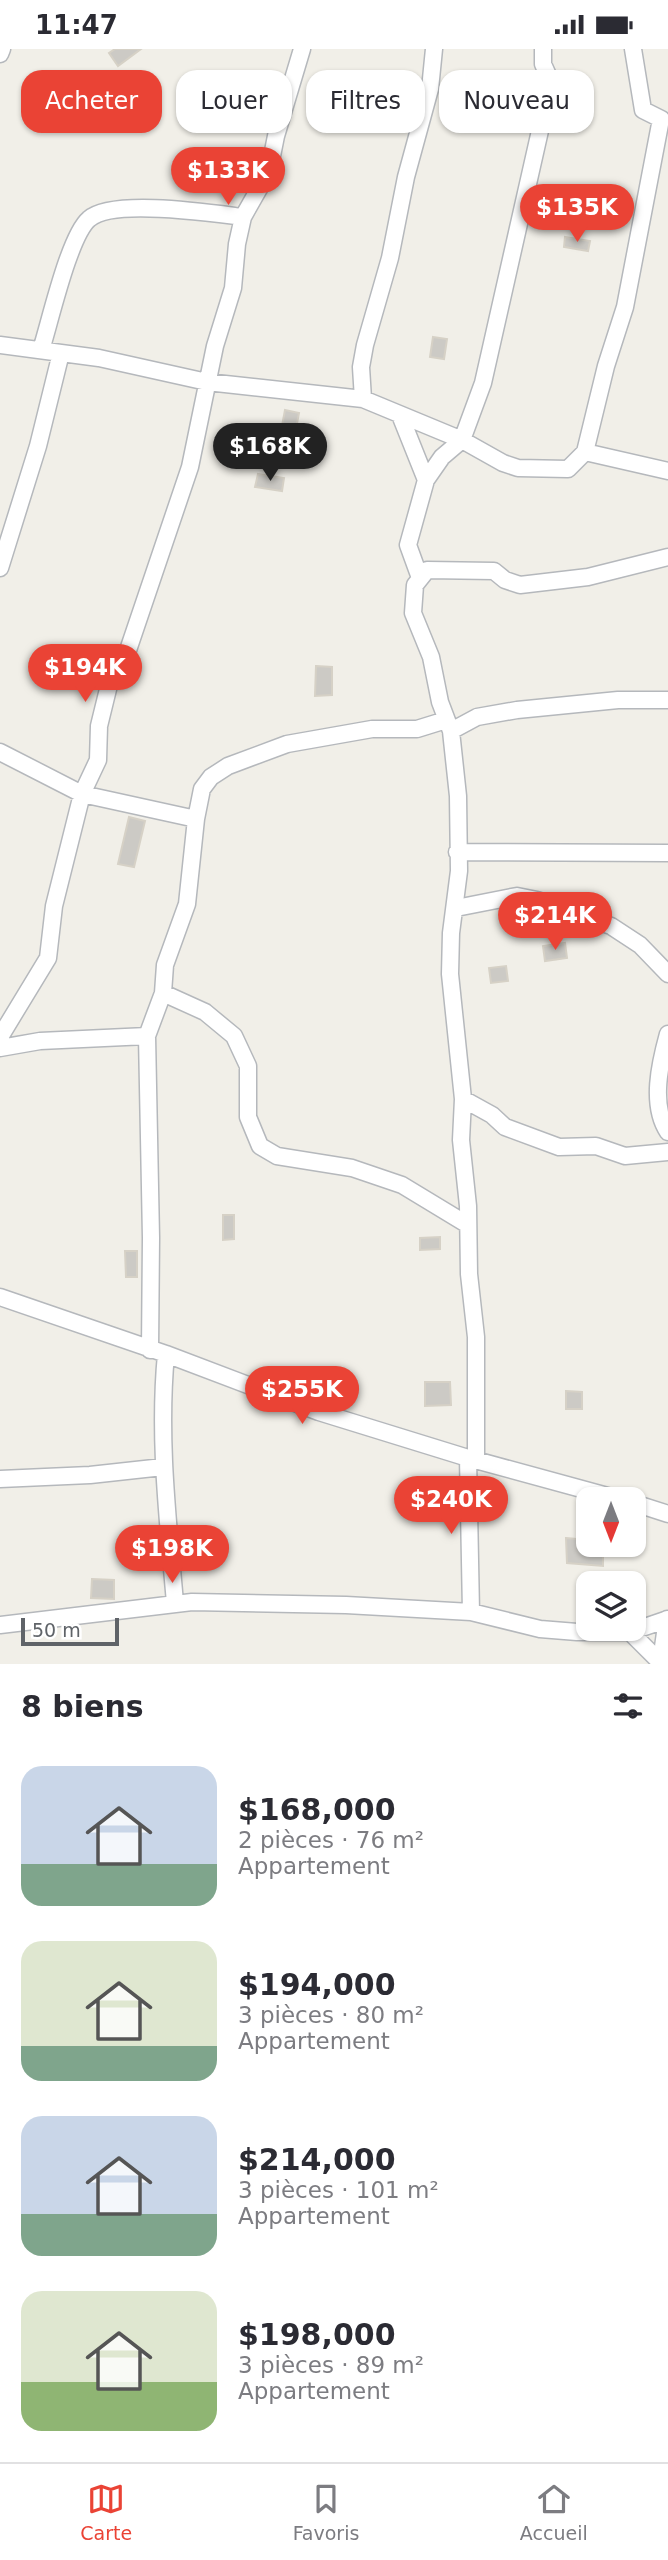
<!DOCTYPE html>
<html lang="fr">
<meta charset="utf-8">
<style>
:root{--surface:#fff;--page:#f2f2f3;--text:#2b2b33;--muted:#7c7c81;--line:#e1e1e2;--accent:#ea4335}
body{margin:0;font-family:"DejaVu Sans",sans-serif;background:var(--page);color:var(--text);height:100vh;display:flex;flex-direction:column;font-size:26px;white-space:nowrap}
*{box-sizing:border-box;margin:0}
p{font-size:23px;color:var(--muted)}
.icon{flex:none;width:38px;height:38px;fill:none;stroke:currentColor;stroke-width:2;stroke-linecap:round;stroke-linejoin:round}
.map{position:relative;height:1615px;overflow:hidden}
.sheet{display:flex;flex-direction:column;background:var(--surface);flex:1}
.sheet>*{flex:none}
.hud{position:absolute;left:21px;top:21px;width:626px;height:63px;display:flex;gap:14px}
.needle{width:46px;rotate:180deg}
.fabs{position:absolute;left:576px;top:1438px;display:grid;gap:14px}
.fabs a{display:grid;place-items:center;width:70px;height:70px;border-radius:14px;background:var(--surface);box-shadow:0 2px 5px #0004;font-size:35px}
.scale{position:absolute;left:21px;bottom:18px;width:98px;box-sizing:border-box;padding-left:7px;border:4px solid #5f6368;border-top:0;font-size:19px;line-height:24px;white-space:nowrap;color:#5f6368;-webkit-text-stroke:5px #fff;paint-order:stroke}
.price{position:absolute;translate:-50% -60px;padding:0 16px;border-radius:24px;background:var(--accent);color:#fff;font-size:23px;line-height:46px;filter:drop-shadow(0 2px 4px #0008)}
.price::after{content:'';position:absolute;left:50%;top:42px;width:21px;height:16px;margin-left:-10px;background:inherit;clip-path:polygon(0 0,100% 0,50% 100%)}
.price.selected{background:#222;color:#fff}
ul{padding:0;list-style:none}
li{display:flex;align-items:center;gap:21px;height:175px;padding:0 21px}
li span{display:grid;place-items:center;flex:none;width:196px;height:140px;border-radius:21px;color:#555}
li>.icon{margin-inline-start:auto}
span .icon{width:84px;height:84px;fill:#fffc;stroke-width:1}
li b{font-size:30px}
h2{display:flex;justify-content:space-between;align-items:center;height:84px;padding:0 21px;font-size:30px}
.tag{padding:0 24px;border-radius:21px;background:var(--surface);box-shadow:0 2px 5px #0004;font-size:24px;line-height:63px}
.tag.selected{background:var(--accent);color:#fff}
.status{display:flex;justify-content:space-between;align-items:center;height:49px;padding:0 35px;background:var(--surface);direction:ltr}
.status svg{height:19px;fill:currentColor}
.menu{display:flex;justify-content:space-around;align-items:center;height:98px;border-top:2px solid var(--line);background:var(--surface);font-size:19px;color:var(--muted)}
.menu a{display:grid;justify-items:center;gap:4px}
.menu .selected{color:var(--accent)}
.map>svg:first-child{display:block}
</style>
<div class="status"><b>11:47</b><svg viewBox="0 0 49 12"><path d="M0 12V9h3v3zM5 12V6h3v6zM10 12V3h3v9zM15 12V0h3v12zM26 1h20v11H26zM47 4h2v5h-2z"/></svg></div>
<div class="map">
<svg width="668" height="1615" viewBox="0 0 668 1615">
<rect width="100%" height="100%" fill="#f1efe8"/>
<path fill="#cccac5" stroke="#d6d1c6" stroke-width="2" d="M115 0H141L118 17 109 4Z
M565 188 590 192 588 202 564 198Z
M433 288 447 290 444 310 430 308Z
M285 361 299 364 295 385 281 382Z
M258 425 284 429 282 442 255 438Z
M316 617 332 618V646L315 647Z
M129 768 145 772 134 818 118 815Z
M565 894 567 909 545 912 543 897Z
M506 917 508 932 491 934 489 919Z
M223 1166H234V1190L223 1191Z
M440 1188V1200L420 1201V1189Z
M125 1202H137V1228H126Z
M425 1333H450L451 1356 425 1357Z
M566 1342 582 1343V1360H566Z
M566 1489 587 1491 586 1505 603 1506V1517L567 1514Z
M92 1530 114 1531V1550L91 1549Z"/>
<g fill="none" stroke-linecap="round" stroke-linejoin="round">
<g stroke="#b5b8bc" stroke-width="19">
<path id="minor" d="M633 0 643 61 661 70 625 258 606 317 585 403 668 422
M0 5 2 0
M0 296 99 309 207 333 363 350 462 391 503 414 518 419 568 420 585 403
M41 301C50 273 69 187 89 170 112 149 211 164 243 168
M363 350 361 318 365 296 390 209 406 128 430 40 434 0
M400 366 426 431 408 496 420 529
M426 431 442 408 462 391 483 334 551 33 543 15V0
M0 519 38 397 61 304
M451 682 477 668 517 661 618 651H668
M0 703 82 745 196 770
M457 803 668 804
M456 859 517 847 537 851 611 877 640 896 668 925
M163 944 205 963 234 987 248 1017V1068L260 1097 277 1107 352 1119 402 1136 468 1176
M668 985C660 1014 650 1056 668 1083
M0 988 48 909 54 857 82 745 98 711 99 677 109 636 122 619 190 418 215 297 233 239 237 195 243 168 269 122 276 87 302 0
M0 999 40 992 147 987
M463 1050 492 1066 505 1078 559 1098 596 1097 625 1107 668 1103
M0 1248 166 1305 319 1363 468 1409 622 1451
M150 1301 151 1189 147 987 163 944 165 916 187 855 196 770 202 740 211 728 228 717 287 695 372 680H417L446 671
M166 1305C158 1389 168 1471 175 1554
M468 1409 471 1563
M476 1410V1288L469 1225 468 1157 461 1091 463 1050 450 925 451 884 459 822 458 747 451 682 440 653 431 608 413 564 415 536 427 521 494 522 505 531 520 536 588 528 668 508
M0 1430 90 1426 163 1418
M634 1454 668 1465
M0 1576 192 1553 346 1556 471 1563 540 1580 577 1583H630L668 1570
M630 1583 662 1615
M661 1612 667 1570"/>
</g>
<use href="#minor" stroke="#fff" stroke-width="16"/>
</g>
</svg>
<div class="fabs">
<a><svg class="needle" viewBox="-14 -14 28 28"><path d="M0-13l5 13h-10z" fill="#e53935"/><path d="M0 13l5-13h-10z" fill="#7c7c81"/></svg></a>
<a><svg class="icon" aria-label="layers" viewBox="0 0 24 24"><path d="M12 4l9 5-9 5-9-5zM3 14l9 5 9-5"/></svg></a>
</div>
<div class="scale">50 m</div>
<b class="price" style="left:228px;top:158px">$133K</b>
<b class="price" style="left:577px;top:195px">$135K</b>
<b class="price selected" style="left:270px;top:434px">$168K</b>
<b class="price" style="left:85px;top:655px">$194K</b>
<b class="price" style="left:555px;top:903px">$214K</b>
<b class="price" style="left:302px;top:1377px">$255K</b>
<b class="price" style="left:451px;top:1487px">$240K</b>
<b class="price" style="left:172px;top:1536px">$198K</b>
<div class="hud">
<a class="tag selected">Acheter</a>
<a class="tag">Louer</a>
<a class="tag">Filtres</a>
<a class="tag">Nouveau</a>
</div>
</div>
<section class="sheet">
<h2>8 biens<svg class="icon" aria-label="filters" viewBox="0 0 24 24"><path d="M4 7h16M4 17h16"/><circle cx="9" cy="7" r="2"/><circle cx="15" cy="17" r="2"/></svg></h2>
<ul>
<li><span style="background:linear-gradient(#c9d6e8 70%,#7fa58c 0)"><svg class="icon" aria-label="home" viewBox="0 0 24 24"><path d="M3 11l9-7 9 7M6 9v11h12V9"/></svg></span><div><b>$168,000</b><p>2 pièces · 76 m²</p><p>Appartement</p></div></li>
<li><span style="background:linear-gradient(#dfe7d0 75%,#7fa58c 0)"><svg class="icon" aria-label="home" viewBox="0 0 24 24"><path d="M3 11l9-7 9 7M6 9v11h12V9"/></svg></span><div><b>$194,000</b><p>3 pièces · 80 m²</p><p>Appartement</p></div></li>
<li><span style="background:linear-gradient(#c9d6e8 70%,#7fa58c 0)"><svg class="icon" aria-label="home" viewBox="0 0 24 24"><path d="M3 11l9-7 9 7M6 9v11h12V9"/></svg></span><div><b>$214,000</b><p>3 pièces · 101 m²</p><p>Appartement</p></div></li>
<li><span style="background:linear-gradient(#dfe7d0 65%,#8fb573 0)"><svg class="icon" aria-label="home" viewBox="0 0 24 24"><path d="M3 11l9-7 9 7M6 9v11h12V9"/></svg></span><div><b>$198,000</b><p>3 pièces · 89 m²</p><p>Appartement</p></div></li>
</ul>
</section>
<nav class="menu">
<a class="selected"><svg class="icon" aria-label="map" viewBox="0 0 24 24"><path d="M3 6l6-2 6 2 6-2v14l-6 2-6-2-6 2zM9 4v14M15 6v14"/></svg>Carte</a>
<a><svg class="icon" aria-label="saved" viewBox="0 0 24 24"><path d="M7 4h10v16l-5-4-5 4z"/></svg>Favoris</a>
<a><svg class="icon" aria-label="home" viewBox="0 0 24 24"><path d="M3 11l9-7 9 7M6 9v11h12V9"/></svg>Accueil</a>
</nav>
